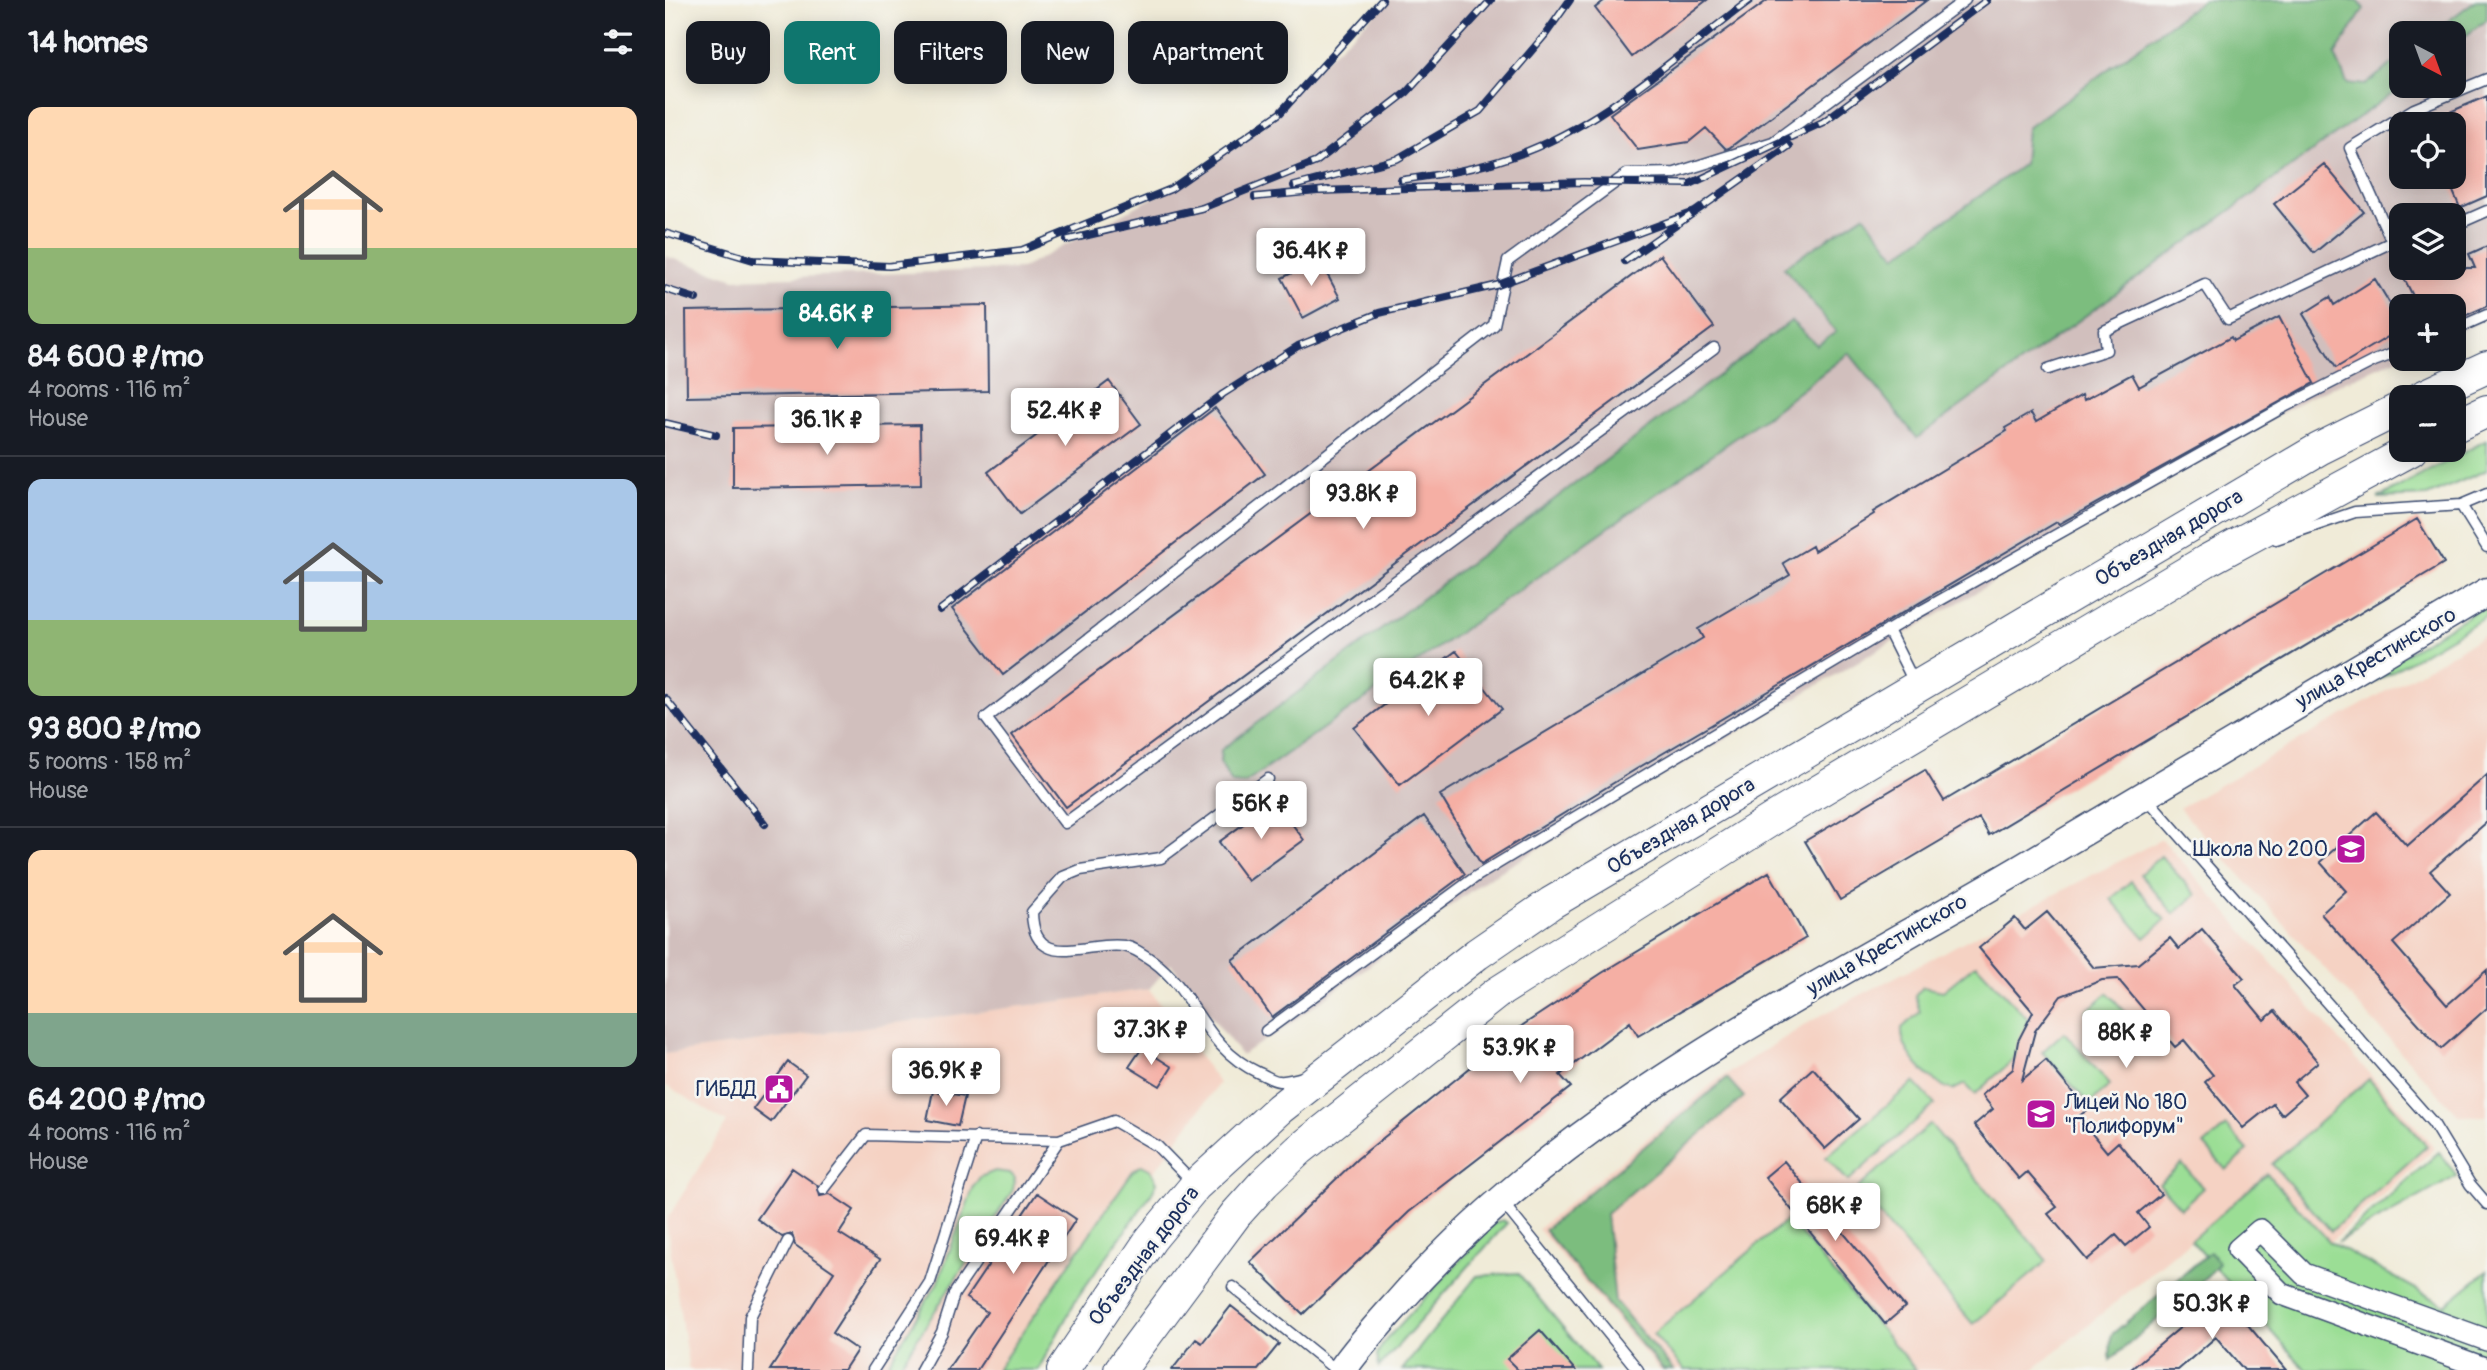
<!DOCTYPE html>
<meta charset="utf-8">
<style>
:root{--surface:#171b24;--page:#242831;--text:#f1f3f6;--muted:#9ea1a6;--line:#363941;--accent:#0f766e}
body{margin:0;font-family:Pangolin,sans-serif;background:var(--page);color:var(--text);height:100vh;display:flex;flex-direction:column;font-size:26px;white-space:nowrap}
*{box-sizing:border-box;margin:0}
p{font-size:23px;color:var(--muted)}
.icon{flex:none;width:38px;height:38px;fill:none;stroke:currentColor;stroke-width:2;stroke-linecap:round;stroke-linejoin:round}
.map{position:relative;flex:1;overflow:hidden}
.sheet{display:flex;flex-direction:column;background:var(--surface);width:665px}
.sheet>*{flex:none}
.guide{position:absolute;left:21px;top:21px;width:665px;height:63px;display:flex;gap:14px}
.needle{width:46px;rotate:139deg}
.tools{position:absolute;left:1724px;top:21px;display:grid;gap:14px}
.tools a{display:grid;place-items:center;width:77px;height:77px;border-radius:14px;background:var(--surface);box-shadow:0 4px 18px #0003;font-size:35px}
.price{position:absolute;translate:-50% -60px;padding:0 16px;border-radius:7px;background:#fff;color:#222;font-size:23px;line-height:46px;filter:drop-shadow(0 2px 4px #0008)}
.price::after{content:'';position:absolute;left:50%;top:42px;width:21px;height:16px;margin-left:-10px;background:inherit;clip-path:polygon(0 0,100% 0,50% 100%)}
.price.on{background:var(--accent);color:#fff}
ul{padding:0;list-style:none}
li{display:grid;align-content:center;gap:14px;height:371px;padding:0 28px}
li+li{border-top:2px solid var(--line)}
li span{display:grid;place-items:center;height:217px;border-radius:14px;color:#555}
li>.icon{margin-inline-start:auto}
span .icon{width:126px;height:126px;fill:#fffc;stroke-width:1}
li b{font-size:30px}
h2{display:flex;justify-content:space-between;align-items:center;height:84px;padding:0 28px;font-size:30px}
.pill{padding:0 24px;border-radius:14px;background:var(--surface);box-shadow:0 4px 18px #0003;font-size:24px;line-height:63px}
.pill.on{background:var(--accent);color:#fff}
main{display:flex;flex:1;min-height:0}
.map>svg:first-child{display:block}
</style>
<main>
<section class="sheet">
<h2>14 homes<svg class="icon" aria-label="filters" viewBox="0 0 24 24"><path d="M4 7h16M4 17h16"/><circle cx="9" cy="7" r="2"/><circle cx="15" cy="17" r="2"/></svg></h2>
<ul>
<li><span style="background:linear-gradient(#ffd9b3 65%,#8fb573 0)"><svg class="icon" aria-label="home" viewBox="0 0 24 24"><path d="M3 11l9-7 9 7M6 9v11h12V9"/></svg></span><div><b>84 600 ₽/mo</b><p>4 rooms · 116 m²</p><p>House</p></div></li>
<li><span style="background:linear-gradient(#a9c7e8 65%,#8fb573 0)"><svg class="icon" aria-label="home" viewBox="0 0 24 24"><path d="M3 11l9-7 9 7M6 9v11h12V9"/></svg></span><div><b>93 800 ₽/mo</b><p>5 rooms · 158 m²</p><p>House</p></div></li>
<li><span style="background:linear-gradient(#ffd9b3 75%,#7fa58c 0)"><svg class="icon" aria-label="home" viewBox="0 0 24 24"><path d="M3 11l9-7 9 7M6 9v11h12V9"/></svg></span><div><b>64 200 ₽/mo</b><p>4 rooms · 116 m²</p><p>House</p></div></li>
</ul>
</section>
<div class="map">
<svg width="1822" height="1370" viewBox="0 0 1822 1370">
<rect width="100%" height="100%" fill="#f6f6f2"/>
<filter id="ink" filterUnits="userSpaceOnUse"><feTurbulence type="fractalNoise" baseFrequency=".0143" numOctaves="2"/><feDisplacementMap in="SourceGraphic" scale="14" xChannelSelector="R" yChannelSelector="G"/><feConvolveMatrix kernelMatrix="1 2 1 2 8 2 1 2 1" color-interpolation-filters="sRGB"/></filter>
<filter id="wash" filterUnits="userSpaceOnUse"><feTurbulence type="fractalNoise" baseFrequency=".00686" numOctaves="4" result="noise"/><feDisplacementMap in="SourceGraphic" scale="28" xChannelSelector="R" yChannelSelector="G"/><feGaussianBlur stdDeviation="1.57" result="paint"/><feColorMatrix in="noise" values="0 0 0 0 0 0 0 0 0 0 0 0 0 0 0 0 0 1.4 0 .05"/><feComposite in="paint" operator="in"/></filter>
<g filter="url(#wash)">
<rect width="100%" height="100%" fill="#f0ebd8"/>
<path fill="#f5d2c3" d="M1822 634V1116H1814L1793 1115 1514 808Z
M1497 839 1770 1148 1665 1242 1602 1174 1569 1205 1368 1370H994L873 1229 1052 1080 1153 1017Z
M484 989 554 1083 344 1370H24L1 1221 62 1122 0 1085V1054Z"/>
<path fill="#d1bfbd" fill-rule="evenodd" d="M720 0H1822V319L1789 334 1788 306H1736V357L1644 397 822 879 615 1031 576 1055 506 964 484 989 0 1054V256L70 279 356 269 544 167 715 9ZM1736 33H1788V86H1736ZM1736 124H1788V177H1736ZM1736 215H1788V268H1736Z"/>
<path fill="#9bde95" stroke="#5b867a" stroke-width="2" d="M1822 440V470L1762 496 1713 498Z
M1822 604V616L1682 698 1680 690Z
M1496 856 1531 895 1509 914 1475 874Z
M1466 881 1500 920 1480 938 1446 899Z
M1311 964 1364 1020 1348 1060 1310 1094 1300 1084 1288 1090C1266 1084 1235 1052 1237 1028L1255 1012 1250 996 1258 987 1278 991Z
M1443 993 1483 1037 1461 1056 1421 1011Z
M1399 1032 1445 1085 1424 1104 1377 1052Z
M1704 1079 1762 1146 1666 1231 1607 1164Z
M1249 1082 1270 1104 1183 1181 1161 1157Z
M1265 1124 1382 1261 1308 1324 1192 1189Z
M1561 1126 1583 1150 1561 1170 1539 1145Z
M1774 1152 1792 1176 1673 1242Z
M1517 1164 1538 1188 1516 1208 1494 1184Z
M477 1165 486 1170 492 1182 487 1193 412 1298 373 1370H332L445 1204 468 1171Z
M330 1171 345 1173 350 1178 348 1190 232 1370H219L272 1284 309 1186 315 1177Z
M1602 1174 1665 1242 1780 1305 1822 1271V1370H1641L1526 1240Z
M1123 1219 1249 1368 1251 1370H1019L988 1334Z
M838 1220 842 1223 714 1367 712 1354 719 1342 829 1223Z
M853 1273 933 1370H737L812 1276Z"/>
<path fill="#7cbd7e" stroke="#4c766e" stroke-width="2" d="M1538 0H1693L1699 9 1670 55 1682 83 1700 85 1736 57 1737 86 1252 438 1184 353 1106 413 579 784 567 783 555 762 556 750 1126 321 1152 345 1171 332 1119 267 1199 215 1231 256 1359 164 1362 128Z
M1811 0H1822V19L1789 45 1788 33H1767Z
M1062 1078 1079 1097 941 1214 950 1301 1008 1370H998L879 1230Z
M1545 1252 1554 1263 1543 1276 1445 1360 1446 1335Z"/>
<g id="blocks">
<path fill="#f5afa4" d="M940 0H1042L967 57 930 8Z
M1103 0H1262L1064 148 1061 149 1041 128 1024 142 973 150 945 114Z
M1822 96V196L1795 208 1782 177H1788V124H1757Z
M1659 164 1699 212 1649 253 1609 204Z
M1822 246V306L1788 321V306H1753L1736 272 1746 268H1810L1804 254Z
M995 255 1049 327 401 807 347 735Z
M654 259 675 298 638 318 617 278Z
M1710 279 1736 322V329L1671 368 1638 314 1665 297 1669 305Z
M322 305 323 391 22 397 21 311Z
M1614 317 1649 383 1394 524 1392 522 973 768 816 864 775 795 1038 638 1033 629 1125 575 1118 563 1147 546 1149 551 1209 514 1208 512 1342 431 1340 428 1366 413 1371 422 1417 395 1419 400 1467 374 1474 387 1566 337 1568 341Z
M444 381 476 424 355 514 323 472Z
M550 408 600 474 338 675 287 609Z
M255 425 256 485 68 488V428Z
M1752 519 1779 563 1324 835 1314 818 1175 900 1140 841 1260 770 1279 801Z
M791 651 837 709 735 785 689 728Z
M1822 775V822L1765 871 1785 893 1728 943 1782 1005 1822 970V1008L1776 1049 1656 914 1681 891 1655 862 1711 812 1742 846Z
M610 801 639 840 583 881 554 842Z
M759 816 800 874 607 1017 567 960Z
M1104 872 1141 938 973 1036 965 1022 895 1075 906 1087 744 1212 638 1314 585 1262 692 1159 858 1025 937 973Z
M1382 912 1429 968 1473 964 1505 938 1514 949 1537 929 1579 978 1570 985 1599 1020 1610 1011 1653 1062 1629 1082 1640 1095 1617 1115 1608 1104 1578 1128 1540 1082 1548 1075 1519 1040 1510 1047 1453 979 1437 980 1396 996 1370 1031 1357 1080 1381 1060 1422 1110 1413 1117 1442 1152 1453 1142 1496 1194 1473 1213 1484 1227 1461 1246 1451 1235 1422 1260 1383 1214 1392 1207 1362 1172 1354 1179 1309 1125 1328 1109 1317 1095 1348 1069 1353 1041 1368 1012 1314 948 1350 918 1360 930Z
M477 1048 507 1067 495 1086 464 1067Z
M123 1062 141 1075 106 1122 88 1109Z
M1148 1068 1194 1119 1160 1149 1115 1098Z
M268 1091 300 1096 293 1126 262 1120Z
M1119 1161 1240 1307 1220 1324 1100 1177Z
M127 1168 152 1185 155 1196 165 1194 189 1210 174 1233 215 1259 167 1333 192 1350 179 1370H105L169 1272 130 1245 127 1234 117 1237 92 1219Z
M372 1193 411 1219 312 1370H282L322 1312 301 1298Z
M1556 1293 1621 1370H1579L1551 1337 1513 1370H1465Z
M566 1306 614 1344 593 1370H507L531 1339 537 1343Z
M875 1330 910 1370H853L842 1359Z"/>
</g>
</g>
<g filter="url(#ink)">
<use href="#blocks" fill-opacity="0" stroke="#3b4b70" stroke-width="2"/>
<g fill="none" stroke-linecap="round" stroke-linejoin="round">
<g stroke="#3b4b70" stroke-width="13">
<path id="lane" d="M1788 226 1822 211
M1727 242 1685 148 1749 109 1822 79
M1788 330 1822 315
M1049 348 400 823 321 718 829 325 843 261 962 174 1010 173 1108 142 1300 0
M1383 369 1441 350 1439 331 1540 284 1563 319 1727 242 1736 247
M1796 505 1822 547
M1611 539 1690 512 1796 505 1822 494
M1223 630 1250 684
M603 779 496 858 415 870 398 877 367 912C368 974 424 940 459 946 470 948 479 955 488 961 532 993 537 1047 594 1073 600 1075 608 1081 614 1081 621 1082 633 1078 640 1077
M1480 796 1768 1123 1805 1184 1822 1204
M601 1031 812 876 855 850 1247 616 1617 408 1709 361 1736 351
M159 1189 201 1135 394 1140 449 1121 492 1146 529 1184
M837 1202 973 1370
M568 1287 671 1370
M83 1370 85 1317 123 1241
M208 1370 265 1282 311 1137
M256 1370 277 1332 289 1294 394 1140"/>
</g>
<g stroke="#3b4b70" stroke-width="24">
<path id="street" d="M1822 1340 1639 1274 1595 1230 1573 1249 1617 1294 1822 1369"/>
</g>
<g stroke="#3b4b70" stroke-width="31">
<path id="secondary" d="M677 1370C693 1347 712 1326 731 1305 899 1110 1140 996 1359 867 1514 776 1667 683 1822 592"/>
</g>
<g stroke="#3b4b70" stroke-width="34">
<path id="primary" d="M1757 397 1822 367
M1788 427 1822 411
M398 1370 486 1239 530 1186 614 1109 812 954 886 903 1654 449 1736 408
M455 1370 571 1214 599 1183 634 1150 832 993 1117 813 1541 561 1746 450"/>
</g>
<use href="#lane" stroke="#fff" stroke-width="10"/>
<use href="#street" stroke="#fff" stroke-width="21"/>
<use href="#secondary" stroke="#fff" stroke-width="28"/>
<use href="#primary" stroke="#fff" stroke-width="32"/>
<g stroke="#1b2f5e" stroke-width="8">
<path id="rail" d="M736 180C772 175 812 169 846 157 936 127 1010 56 1085 0
M629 186 732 159 815 111 880 35 905 0
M655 191 919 182 1025 184 1158 122 1322 0
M590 197 663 190
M0 233 88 260 224 266 357 250 506 189 615 113 717 0
M402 240 537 208 651 162 742 92 826 0
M960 261 1124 146
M0 289 31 299
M0 423 51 435
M275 610 558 394 633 346 714 313 833 285 1027 213
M0 698 100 824"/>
</g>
<use href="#rail" stroke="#f6f6f2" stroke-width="5" stroke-dasharray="16" stroke-linecap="butt"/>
</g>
</g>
<defs>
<g id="school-square" transform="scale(1.575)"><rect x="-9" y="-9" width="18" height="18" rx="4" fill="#b5179e" stroke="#f6f6f2"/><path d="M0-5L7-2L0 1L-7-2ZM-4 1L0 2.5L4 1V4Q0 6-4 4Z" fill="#fff"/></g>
<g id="civic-square" transform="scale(1.575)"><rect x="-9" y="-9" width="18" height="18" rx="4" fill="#b5179e" stroke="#f6f6f2"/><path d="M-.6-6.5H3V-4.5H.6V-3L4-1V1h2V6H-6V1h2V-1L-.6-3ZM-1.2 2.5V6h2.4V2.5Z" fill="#fff"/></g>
</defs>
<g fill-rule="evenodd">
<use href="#school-square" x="1686" y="849"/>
<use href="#civic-square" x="114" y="1089"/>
<use href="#school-square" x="1376" y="1114"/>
</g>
<g text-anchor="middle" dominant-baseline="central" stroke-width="5" stroke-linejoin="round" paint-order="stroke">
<g font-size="21" fill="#1b2f5e" stroke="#f6f6f2">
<text transform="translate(1504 538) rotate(-31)">Объездная дорога</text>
<text transform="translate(1711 658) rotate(-30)">улица Крестинского</text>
<text transform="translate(1016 826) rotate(-31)">Объездная дорога</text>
<text transform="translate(1222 945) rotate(-30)">улица Крестинского</text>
<text transform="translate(479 1256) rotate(-53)">Объездная дорога</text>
</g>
<g font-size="21" fill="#1b2f5e" stroke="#f6f6f2" text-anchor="end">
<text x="1663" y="849">Школа № 200</text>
<text x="91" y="1089">ГИБДД</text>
<text x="1399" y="1102" text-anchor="start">Лицей № 180<tspan x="1399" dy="24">"Полифорум"</tspan></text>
</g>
</g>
</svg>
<div class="tools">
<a><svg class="needle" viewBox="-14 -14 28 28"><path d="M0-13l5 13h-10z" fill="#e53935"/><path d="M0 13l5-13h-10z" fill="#9ea1a6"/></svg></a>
<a><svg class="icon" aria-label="locate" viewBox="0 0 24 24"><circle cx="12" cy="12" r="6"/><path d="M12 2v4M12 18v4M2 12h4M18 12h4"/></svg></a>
<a><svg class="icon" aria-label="layers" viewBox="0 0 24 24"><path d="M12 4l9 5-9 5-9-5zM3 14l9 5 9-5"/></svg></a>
<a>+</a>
<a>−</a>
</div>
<b class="price" style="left:646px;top:288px">36.4K ₽</b>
<b class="price on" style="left:172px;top:351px">84.6K ₽</b>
<b class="price" style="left:400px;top:448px">52.4K ₽</b>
<b class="price" style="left:162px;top:457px">36.1K ₽</b>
<b class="price" style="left:698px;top:531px">93.8K ₽</b>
<b class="price" style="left:763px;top:718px">64.2K ₽</b>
<b class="price" style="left:596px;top:841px">56K ₽</b>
<b class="price" style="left:486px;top:1067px">37.3K ₽</b>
<b class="price" style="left:1461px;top:1070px">88K ₽</b>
<b class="price" style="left:855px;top:1085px">53.9K ₽</b>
<b class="price" style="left:281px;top:1108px">36.9K ₽</b>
<b class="price" style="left:1170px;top:1243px">68K ₽</b>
<b class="price" style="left:348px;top:1276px">69.4K ₽</b>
<b class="price" style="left:1547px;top:1341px">50.3K ₽</b>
<div class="guide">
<a class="pill">Buy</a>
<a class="pill on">Rent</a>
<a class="pill">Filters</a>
<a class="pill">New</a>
<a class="pill">Apartment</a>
</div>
</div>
</main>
